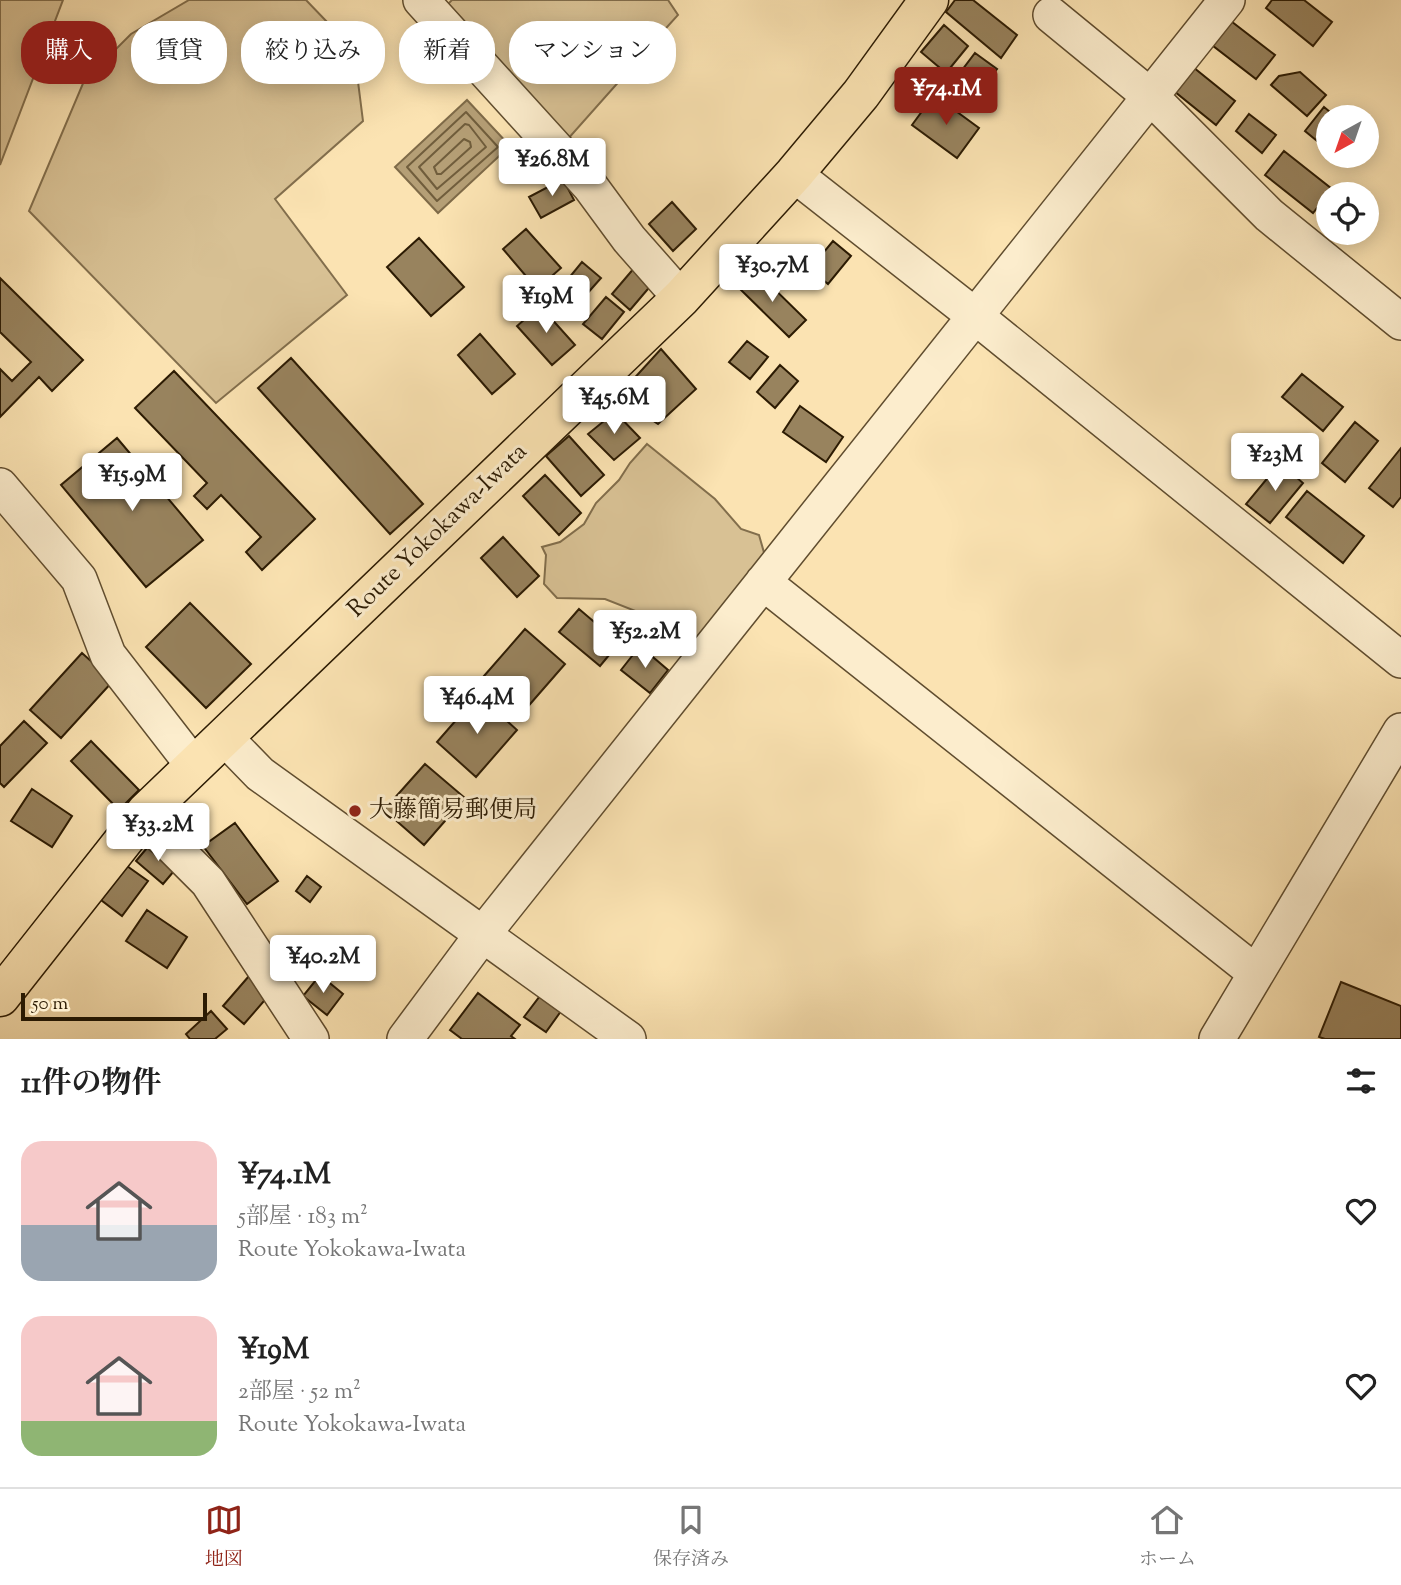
<!DOCTYPE html>
<html lang="ja">
<meta charset="utf-8">
<style>
:root{--surface:#fff;--page:#f2f2f2;--text:#222;--muted:#767676;--line:#e0e0e0;--accent:#8f2418}
body{margin:0;font-family:"Sorts Mill Goudy","Noto Serif JP",serif;background:var(--page);color:var(--text);height:100vh;display:flex;flex-direction:column;font-size:26px;white-space:nowrap}
*{box-sizing:border-box;margin:0}
p{font-size:23px;color:var(--muted)}
.icon{flex:none;width:38px;height:38px;fill:none;stroke:currentColor;stroke-width:2;stroke-linecap:round;stroke-linejoin:round}
.map{position:relative;height:1039px;overflow:hidden}
.sheet{display:flex;flex-direction:column;background:var(--surface);flex:1}
.sheet>*{flex:none}
.banner{position:absolute;left:21px;top:21px;width:700px;height:63px;display:flex;gap:14px}
.needle{width:46px;rotate:220deg}
.controls{position:absolute;left:1316px;top:105px;display:grid;gap:14px}
.controls a{display:grid;place-items:center;width:63px;height:63px;border-radius:50%;background:var(--surface);box-shadow:0 4px 18px #0003;font-size:35px}
.scale{position:absolute;left:21px;bottom:18px;width:186px;box-sizing:border-box;padding-left:7px;border:4px solid #2c1b03;border-top:0;font-size:19px;line-height:24px;white-space:nowrap;color:#2c1b03;-webkit-text-stroke:5px #fcedcd;paint-order:stroke}
.price{position:absolute;translate:-50% -60px;padding:0 16px;border-radius:7px;background:#fff;color:#222;font-size:23px;line-height:46px;filter:drop-shadow(0 2px 4px #0008)}
.price::after{content:'';position:absolute;left:50%;top:42px;width:21px;height:16px;margin-left:-10px;background:inherit;clip-path:polygon(0 0,100% 0,50% 100%)}
.price.active{background:var(--accent);color:#fff}
ul{padding:0;list-style:none}
li{display:flex;align-items:center;gap:21px;height:175px;padding:0 21px}
li span{display:grid;place-items:center;flex:none;width:196px;height:140px;border-radius:21px;color:#555}
li>.icon{margin-inline-start:auto}
span .icon{width:84px;height:84px;fill:#fffc;stroke-width:1}
li b{font-size:30px}
h2{display:flex;justify-content:space-between;align-items:center;height:84px;padding:0 21px;font-size:30px}
.chip{padding:0 24px;border-radius:28px;background:var(--surface);box-shadow:0 4px 18px #0003;font-size:24px;line-height:63px}
.chip.active{background:var(--accent);color:#fff}
.dock{display:flex;justify-content:space-around;align-items:center;height:98px;border-top:2px solid var(--line);background:var(--surface);font-size:19px;color:var(--muted)}
.dock a{display:grid;justify-items:center;gap:4px}
.dock .active{color:var(--accent)}
.map>svg:first-child{display:block}
</style>
<div class="map">
<svg width="1401" height="1039" viewBox="0 0 1401 1039">
<rect width="100%" height="100%" fill="#fbe3b2"/>
<filter id="stains"><feTurbulence type="fractalNoise" baseFrequency=".00286" numOctaves="4"/><feColorMatrix values="0 0 0 0 .2 0 0 0 0 .09 0 0 0 0 .02 0 0 0 .5 -.17"/></filter>
<radialGradient id="worn" r=".72"><stop offset=".6" stop-color="#630" stop-opacity="0"/><stop offset="1" stop-color="#630" stop-opacity=".3"/></radialGradient>
<path fill="#d8c194" stroke="#826e4c" stroke-width="2" d="M0 0H63L0 165Z
M189 0H306L354 50 363 121 275 199 347 295 216 403 29 211 84 81 131 34Z
M452 0H668L678 15 658 37 647 32 655 41 567 140 443 9Z
M647 444 715 499 741 529 759 535 765 556 704 637 686 642 661 621 605 599 557 598 544 584 546 555 542 547 560 542 584 524 596 503 619 480 630 463Z"/>
<path fill="#b59f76" stroke="#7e6a48" stroke-width="2" d="M467 100 510 146 438 213 395 167Z"/>
<g fill="none" stroke-linecap="round" stroke-linejoin="round">
<path stroke="#705d3c" stroke-width="2" d="M466 112 498 147 437 201 407 167Z
M465 124 469 125 486 147 437 189 419 167Z
M464 139 470 142 471 147 441 174H437L434 167Z"/>
</g>
<path fill="#98835e" stroke="#2c1b03" stroke-width="2" d="M955 0H973L1017 35 1001 58 946 12Z
M1272 0H1304L1332 22 1313 46 1266 8Z
M1227 18 1275 55 1256 79 1208 42Z
M944 25 968 46 946 73 921 52Z
M975 53 997 69 978 95 956 78Z
M1188 63 1235 101 1216 125 1169 87Z
M1300 72 1326 95 1307 116 1271 85 1279 76Z
M934 95 979 128 957 158 912 125Z
M1324 107 1336 117H1328V150L1305 131Z
M1249 114 1276 135 1262 153 1236 131Z
M1284 151 1332 189 1313 213 1265 175Z
M563 179 574 200 541 218 529 197Z
M672 202 696 229 673 251 649 224Z
M526 229 561 268 537 289 503 249Z
M419 238 464 287 431 316 387 267Z
M833 241 851 256 828 284 810 269Z
M582 262 601 278 577 305 559 290Z
M635 267 653 283 630 310 612 294Z
M756 271 806 320 789 337 739 288Z
M0 278 83 360 52 391 39 377 0 417V369L12 381 31 362 0 332Z
M606 297 624 312 602 339 583 324Z
M540 306 575 345 552 365 517 326Z
M480 334 515 374 492 394 458 355Z
M747 341 768 357 750 379 729 362Z
M661 349 696 389 658 424 643 414 650 403 629 384Z
M291 358 423 504 390 534 258 388Z
M780 365 798 381 775 408 757 392Z
M174 371 315 519 262 570 246 552 261 537 221 495 207 509 194 496 207 483 135 408Z
M1302 374 1343 407 1323 431 1282 397Z
M800 406 843 437 826 462 783 432Z
M615 412 640 438 614 460 588 434Z
M1355 422 1378 441 1345 482 1322 463Z
M569 436 604 475 581 496 546 456Z
M117 438 203 540 146 587 61 485Z
M1401 448V497L1393 507 1369 488Z
M1280 463 1303 483 1270 523 1246 504Z
M545 475 581 513 559 535 523 496Z
M1307 491 1364 536 1343 563 1286 517Z
M503 537 539 576 517 597 481 558Z
M190 603 251 664 206 708 146 647Z
M579 609 619 643 600 666 559 632Z
M525 629 565 664 524 711 484 676Z
M640 646 668 670 650 693 621 670Z
M82 653 113 681 61 738 30 710Z
M478 695 517 730 476 777 437 742Z
M24 721 47 743 4 787 0 783V746Z
M91 741 139 790 119 810 71 761Z
M425 764 465 798 424 845 384 810Z
M32 789 72 816 52 847 11 821Z
M235 823 278 881 247 904 203 846Z
M152 842 179 865 163 884 136 861Z
M127 866 148 881 122 916 101 900Z
M307 876 321 887 310 902 296 891Z
M147 910 187 937 167 968 126 941Z
M285 941 314 964 303 978 274 956Z
M320 975 343 994 327 1015 303 996Z
M249 976 270 994 244 1024 223 1006Z
M1341 982 1401 1006V1039H1325L1319 1037Z
M543 992 564 1007 546 1032 524 1017Z
M478 993 520 1025 511 1036 515 1039H462L450 1030Z
M211 1011 227 1029 215 1039H190L186 1034Z"/>
<g fill="none" stroke-linecap="round" stroke-linejoin="round">
<g stroke="#604d2f" stroke-width="38">
<path id="minor" d="M421 0 590 186 629 239 681 298
M1051 15 1151 97 1269 215 1401 322
M794 174 975 316 1401 660
M0 486 79 579 108 655 194 766
M763 582 1256 973
M224 737 260 774 628 1039
M140 819 166 840 208 882 311 1039
M405 1039 483 934 1227 0
M1217 1039 1401 731"/>
</g>
<g stroke="#2c1b03" stroke-width="41">
<path id="major" d="M0 997 146 812 681 298 794 174 861 94 929 0"/>
</g>
<use href="#minor" stroke="#fcedcd" stroke-width="35"/>
<use href="#major" stroke="#fbe3b2" stroke-width="38"/>
</g>
<circle fill="#8f2418" stroke="#fcedcd" stroke-width="2.5" cx="355" cy="811" r="7"/>
<g text-anchor="middle" dominant-baseline="central" stroke-width="6" stroke-linejoin="round" paint-order="stroke">
<g font-size="24" fill="#2c1b03" stroke="#fcedcd">
<text transform="translate(438 531) rotate(-44)">Route Yokokawa-Iwata</text>
</g>
<g font-size="24" fill="#2c1b03" stroke="#fcedcd" text-anchor="start">
<text x="369" y="811">大藤簡易郵便局</text>
</g>
</g>
<rect width="100%" height="100%" filter="url(#stains)"/>
<rect width="100%" height="100%" fill="url(#worn)"/>
</svg>
<div class="controls">
<a><svg class="needle" viewBox="-14 -14 28 28"><path d="M0-13l5 13h-10z" fill="#e53935"/><path d="M0 13l5-13h-10z" fill="#767676"/></svg></a>
<a><svg class="icon" aria-label="locate" viewBox="0 0 24 24"><circle cx="12" cy="12" r="6"/><path d="M12 2v4M12 18v4M2 12h4M18 12h4"/></svg></a>
</div>
<div class="scale">50 m</div>
<b class="price active" style="left:946px;top:127px">¥74.1M</b>
<b class="price" style="left:552px;top:198px">¥26.8M</b>
<b class="price" style="left:772px;top:304px">¥30.7M</b>
<b class="price" style="left:546px;top:335px">¥19M</b>
<b class="price" style="left:614px;top:436px">¥45.6M</b>
<b class="price" style="left:1275px;top:493px">¥23M</b>
<b class="price" style="left:132px;top:513px">¥15.9M</b>
<b class="price" style="left:645px;top:670px">¥52.2M</b>
<b class="price" style="left:477px;top:736px">¥46.4M</b>
<b class="price" style="left:158px;top:863px">¥33.2M</b>
<b class="price" style="left:323px;top:995px">¥40.2M</b>
<div class="banner">
<a class="chip active">購入</a>
<a class="chip">賃貸</a>
<a class="chip">絞り込み</a>
<a class="chip">新着</a>
<a class="chip">マンション</a>
</div>
</div>
<section class="sheet">
<h2>11件の物件<svg class="icon" aria-label="filters" viewBox="0 0 24 24"><path d="M4 7h16M4 17h16"/><circle cx="9" cy="7" r="2"/><circle cx="15" cy="17" r="2"/></svg></h2>
<ul>
<li><span style="background:linear-gradient(#f6c9c9 60%,#9aa5b1 0)"><svg class="icon" aria-label="home" viewBox="0 0 24 24"><path d="M3 11l9-7 9 7M6 9v11h12V9"/></svg></span><div><b>¥74.1M</b><p>5部屋 · 183 m²</p><p>Route Yokokawa-Iwata</p></div><svg class="icon" aria-label="heart" viewBox="0 0 24 24"><path d="M12 20l-8-8c-3-5 5-10 8-4 3-6 11-1 8 4z"/></svg></li>
<li><span style="background:linear-gradient(#f6c9c9 75%,#8fb573 0)"><svg class="icon" aria-label="home" viewBox="0 0 24 24"><path d="M3 11l9-7 9 7M6 9v11h12V9"/></svg></span><div><b>¥19M</b><p>2部屋 · 52 m²</p><p>Route Yokokawa-Iwata</p></div><svg class="icon" aria-label="heart" viewBox="0 0 24 24"><path d="M12 20l-8-8c-3-5 5-10 8-4 3-6 11-1 8 4z"/></svg></li>
</ul>
</section>
<nav class="dock">
<a class="active"><svg class="icon" aria-label="map" viewBox="0 0 24 24"><path d="M3 6l6-2 6 2 6-2v14l-6 2-6-2-6 2zM9 4v14M15 6v14"/></svg>地図</a>
<a><svg class="icon" aria-label="saved" viewBox="0 0 24 24"><path d="M7 4h10v16l-5-4-5 4z"/></svg>保存済み</a>
<a><svg class="icon" aria-label="home" viewBox="0 0 24 24"><path d="M3 11l9-7 9 7M6 9v11h12V9"/></svg>ホーム</a>
</nav>
